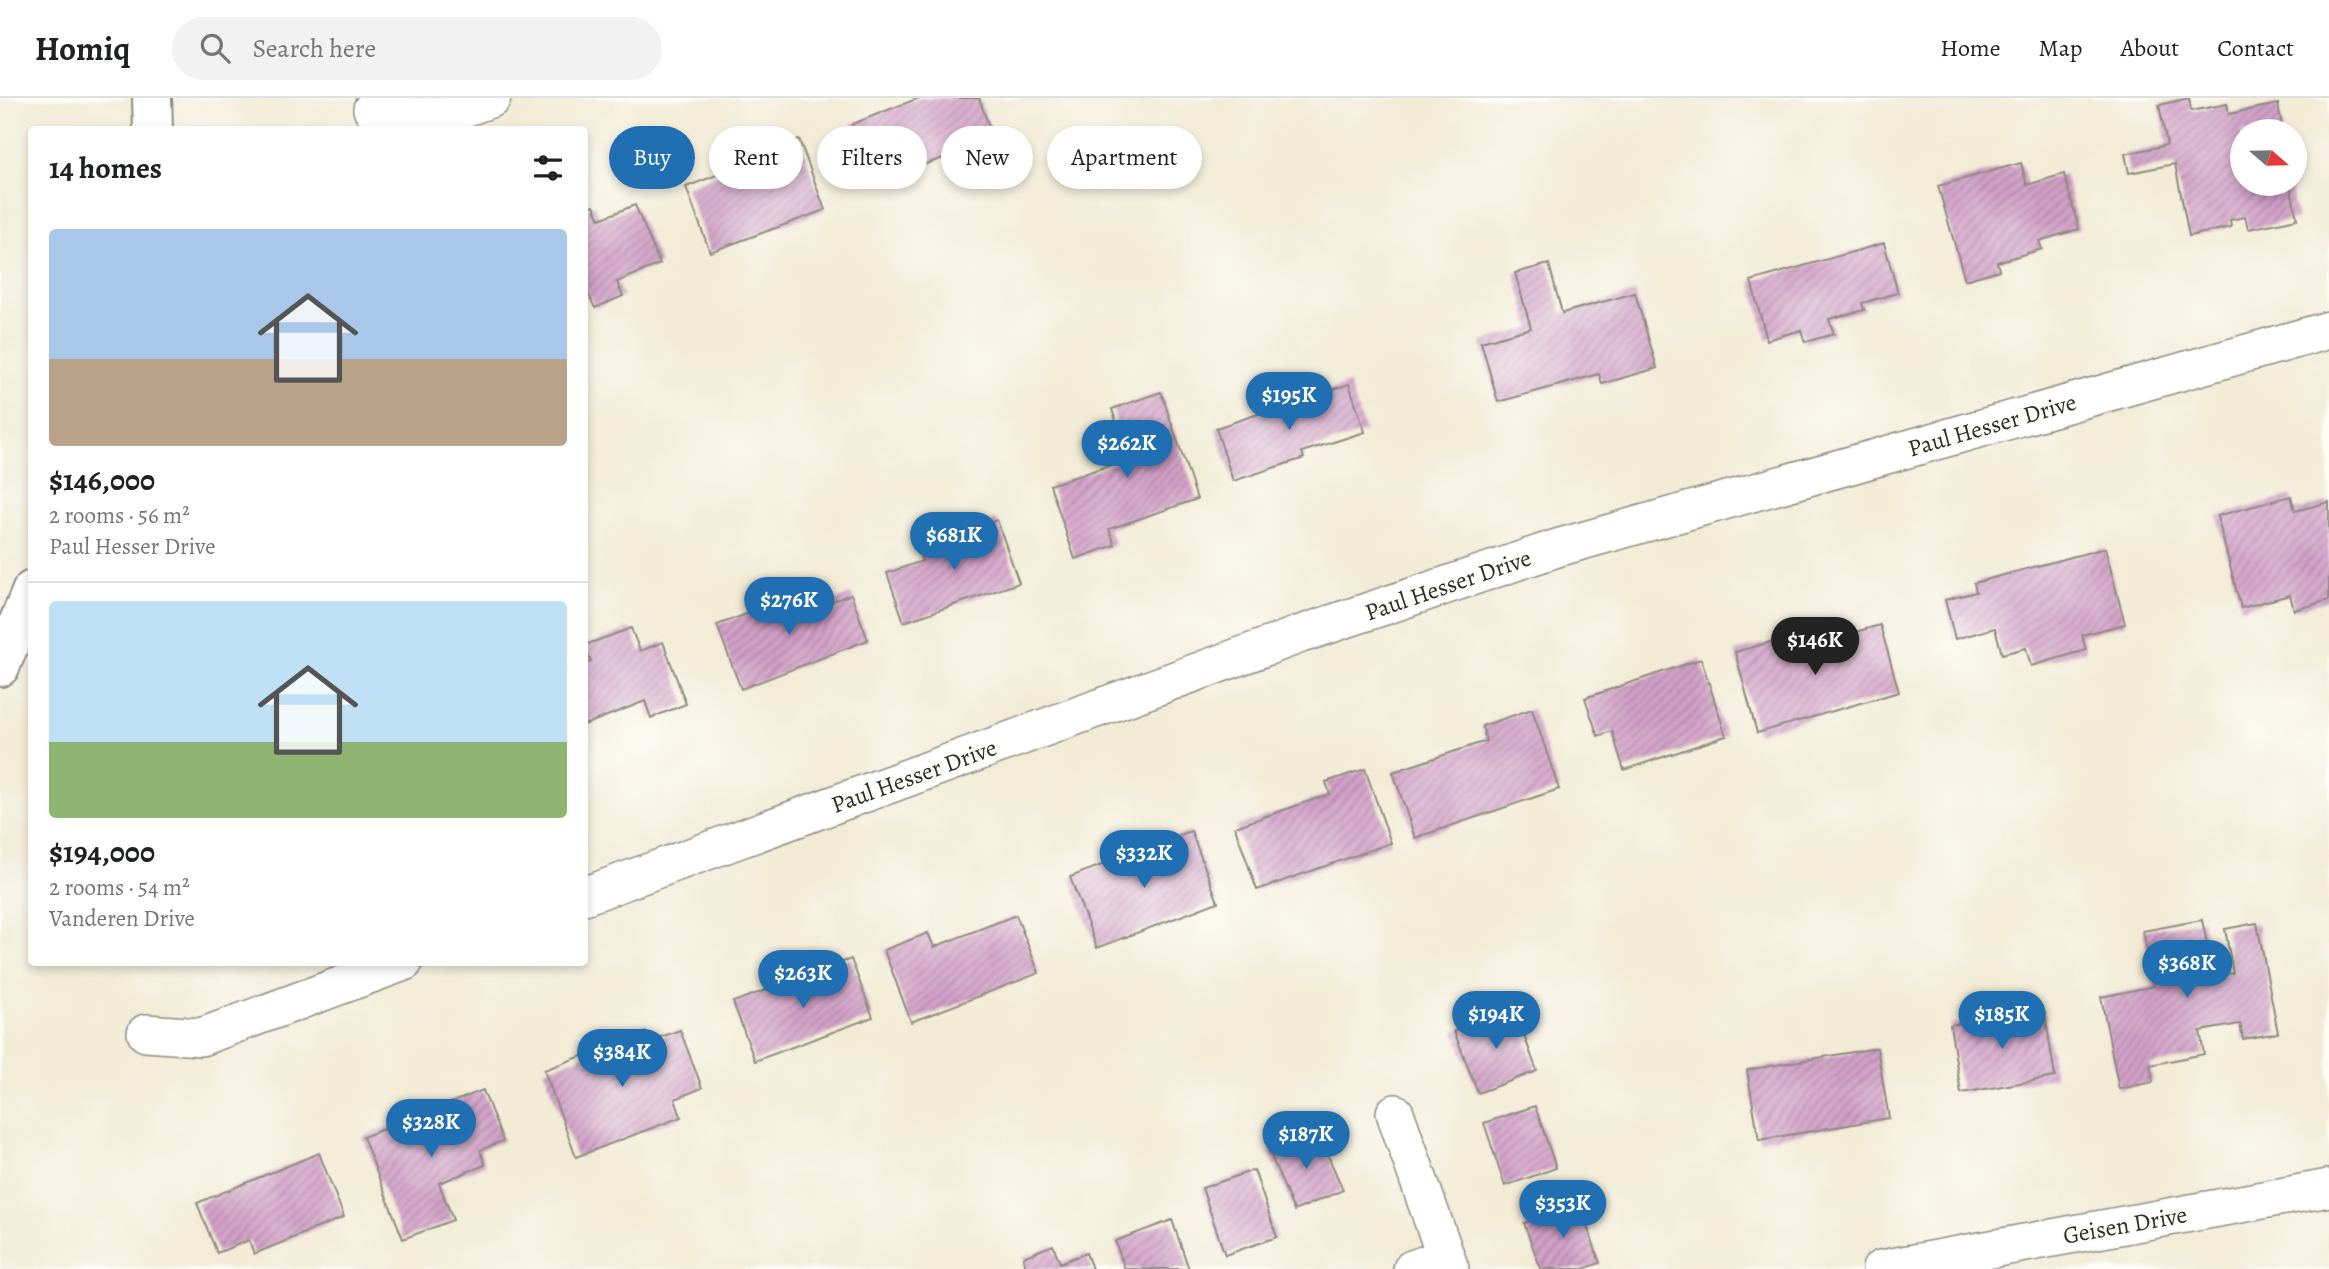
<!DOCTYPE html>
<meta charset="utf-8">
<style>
:root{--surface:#fff;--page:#f2f2f2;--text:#202124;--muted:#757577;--line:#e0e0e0;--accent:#1f6fb2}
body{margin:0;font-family:Alegreya,serif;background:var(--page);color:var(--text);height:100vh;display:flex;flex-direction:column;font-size:26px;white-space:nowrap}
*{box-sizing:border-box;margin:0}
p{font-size:23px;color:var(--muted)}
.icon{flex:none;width:38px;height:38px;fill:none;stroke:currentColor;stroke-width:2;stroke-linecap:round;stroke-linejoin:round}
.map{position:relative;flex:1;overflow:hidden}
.sheet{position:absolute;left:28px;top:28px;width:560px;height:840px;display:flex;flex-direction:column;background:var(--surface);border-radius:7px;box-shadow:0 4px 10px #0003}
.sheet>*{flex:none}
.top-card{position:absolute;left:609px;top:28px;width:665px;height:63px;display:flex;gap:14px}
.needle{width:46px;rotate:110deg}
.tools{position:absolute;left:2230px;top:21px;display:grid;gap:14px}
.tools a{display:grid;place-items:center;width:77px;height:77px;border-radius:50%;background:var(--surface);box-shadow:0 4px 10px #0003;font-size:35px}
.price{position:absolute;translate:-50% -60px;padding:0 16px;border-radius:24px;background:var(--accent);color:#fff;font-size:23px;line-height:46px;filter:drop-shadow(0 2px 4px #0008)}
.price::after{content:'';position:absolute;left:50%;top:42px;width:21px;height:16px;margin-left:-10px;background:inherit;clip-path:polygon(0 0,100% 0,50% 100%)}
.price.active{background:#222;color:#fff}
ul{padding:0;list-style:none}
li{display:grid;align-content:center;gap:14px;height:371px;padding:0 21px}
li+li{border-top:2px solid var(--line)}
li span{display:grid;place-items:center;height:217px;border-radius:7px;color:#555}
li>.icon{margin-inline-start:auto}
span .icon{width:126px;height:126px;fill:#fffc;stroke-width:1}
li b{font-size:30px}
h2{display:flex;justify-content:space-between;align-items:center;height:84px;padding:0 21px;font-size:30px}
.pill{padding:0 24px;border-radius:32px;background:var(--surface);box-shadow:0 4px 10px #0003;font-size:24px;line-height:63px}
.pill.active{background:var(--accent);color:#fff}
header{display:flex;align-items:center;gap:42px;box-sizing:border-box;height:98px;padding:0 35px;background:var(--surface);border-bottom:2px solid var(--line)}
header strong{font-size:33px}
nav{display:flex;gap:38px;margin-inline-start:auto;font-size:24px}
.search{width:490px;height:63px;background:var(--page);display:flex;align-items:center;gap:18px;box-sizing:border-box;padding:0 24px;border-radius:38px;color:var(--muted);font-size:26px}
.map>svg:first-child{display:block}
</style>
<header>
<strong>Homiq</strong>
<div class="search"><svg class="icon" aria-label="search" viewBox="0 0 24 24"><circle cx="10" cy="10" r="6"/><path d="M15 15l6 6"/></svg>Search here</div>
<nav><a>Home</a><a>Map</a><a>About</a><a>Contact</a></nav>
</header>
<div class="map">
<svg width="2329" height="1171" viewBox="0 0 2329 1171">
<defs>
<pattern id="building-hatch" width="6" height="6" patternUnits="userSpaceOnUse" patternTransform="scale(1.75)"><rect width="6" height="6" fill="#d2a0c8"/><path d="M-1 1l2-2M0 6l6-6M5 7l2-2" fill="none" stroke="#ab83a3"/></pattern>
</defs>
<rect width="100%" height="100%" fill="#fdfcf7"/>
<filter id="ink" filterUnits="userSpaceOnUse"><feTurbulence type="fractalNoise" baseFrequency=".0143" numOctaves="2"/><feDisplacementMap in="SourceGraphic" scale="14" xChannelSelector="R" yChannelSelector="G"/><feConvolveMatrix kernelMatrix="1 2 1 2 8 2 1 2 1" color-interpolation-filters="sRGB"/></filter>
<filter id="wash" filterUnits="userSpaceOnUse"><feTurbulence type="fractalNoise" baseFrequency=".00686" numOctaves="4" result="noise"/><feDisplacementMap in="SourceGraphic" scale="28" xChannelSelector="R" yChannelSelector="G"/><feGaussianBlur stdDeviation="1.57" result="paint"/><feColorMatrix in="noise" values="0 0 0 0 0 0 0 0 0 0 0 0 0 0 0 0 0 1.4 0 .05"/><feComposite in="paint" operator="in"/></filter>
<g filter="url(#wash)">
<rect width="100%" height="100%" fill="#f2ebd5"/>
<g id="blocks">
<path fill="url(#building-hatch)" d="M919 0H979L994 43 911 71 908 60 867 73 852 26Z
M2189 0 2191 13 2227 6 2229 16 2278 6 2283 33H2242V86H2290L2297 121 2248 131 2245 119 2230 122 2231 129 2189 138 2175 66 2129 75 2125 56 2167 47 2159 7Z
M799 41 825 112 710 154 686 89 722 75 720 70Z
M2021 65 2027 87 2064 76 2079 131 2039 143 2042 151 1997 164 1999 172 1965 182 1938 88Z
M594 107 600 121 635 107 660 166 617 184 623 198 595 210 587 193 584 194V111Z
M1884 145 1898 195 1862 205 1864 212 1829 221 1834 236 1805 244 1801 232 1767 242 1751 183Z
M1549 166 1562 215 1635 195 1657 270 1602 286 1599 276 1498 304 1481 244 1531 230 1515 175Z
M1349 286 1365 334 1302 354 1304 360 1233 383 1216 330Z
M1161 294 1197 401 1109 431 1115 447 1075 461 1050 387 1129 361 1112 311Z
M2291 398 2295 413 2329 404V502L2294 512 2290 497 2241 510 2217 418Z
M997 422 1019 485 904 524 887 475 922 463 917 450Z
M2105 450 2125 526 2082 537 2086 552 2031 568 2026 550 2002 556 1995 530 1955 541 1945 502 1976 494 1974 485Z
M851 496 868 542 741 591 717 527 797 497 804 514Z
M1880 527 1899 594 1757 635 1735 554 1785 540 1788 553Z
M631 530 640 553 663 544 686 606 651 620 645 603 584 627V567L591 564 585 547Z
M1701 561 1726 638 1624 672 1612 633 1598 638 1585 600Z
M1532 611 1559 691 1415 740 1393 674 1486 643 1482 628Z
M1365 671 1391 745 1257 792 1235 729 1330 696 1326 684Z
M1191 733 1218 804 1097 850 1070 779Z
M1016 817 1039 875 911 924 884 852 928 835 934 849Z
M2202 822 2214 878 2233 875 2225 831 2257 825 2278 935 2243 941 2240 926 2200 933 2204 956 2150 967 2153 984 2119 991 2101 899 2154 888 2143 833Z
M851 861 873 919 755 963 733 904Z
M2014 908 2016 920 2045 915 2055 979 1961 995 1950 927 1999 919 1998 910Z
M1514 910 1537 973 1478 995 1454 933Z
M680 932 702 990 675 1001 681 1019 576 1059 544 972 646 934 650 943Z
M1877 950 1889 1020 1759 1042 1747 972Z
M483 992 503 1043 480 1052 485 1067 439 1085 453 1122 403 1141 363 1039Z
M1535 1008 1556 1070 1505 1088 1484 1025Z
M1317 1032 1343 1092 1294 1113 1269 1053Z
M319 1055 344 1119 254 1156 249 1142 217 1155 197 1105Z
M1254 1072 1277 1139 1225 1157 1202 1090Z
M1579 1105 1600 1165 1583 1171H1541L1524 1125Z
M1172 1122 1189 1171H1125L1115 1143Z
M1053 1147 1060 1165 1086 1155 1092 1171H1027L1023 1159Z"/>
</g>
</g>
<g filter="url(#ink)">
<use href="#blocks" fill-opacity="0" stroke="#8e8b80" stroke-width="2"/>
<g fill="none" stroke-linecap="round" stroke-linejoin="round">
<g stroke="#8e8b80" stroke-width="40">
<path id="street" d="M372 11 416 18 445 17 492 0
M584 798 1301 536 1557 450 2329 232
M146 935 201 939 404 864
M1395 1015 1450 1171
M1412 1171 1446 1159
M1881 1171 2329 1090"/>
</g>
<g stroke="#8e8b80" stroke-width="42">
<path id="highway" d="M152 0 153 32
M0 569 32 492"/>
</g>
<use href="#street" stroke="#fff" stroke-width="37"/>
<use href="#highway" stroke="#fff" stroke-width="38"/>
</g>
</g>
<g text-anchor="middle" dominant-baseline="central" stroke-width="5" stroke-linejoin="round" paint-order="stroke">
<g font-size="24" fill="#2b2b2b" stroke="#fdfcf7">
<text transform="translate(1992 327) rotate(-16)">Paul Hesser Drive</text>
<text transform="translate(1448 487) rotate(-19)">Paul Hesser Drive</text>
<text transform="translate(914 678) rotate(-20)">Paul Hesser Drive</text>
<text transform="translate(2125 1127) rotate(-10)">Geisen Drive</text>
</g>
</g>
</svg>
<div class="tools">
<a><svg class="needle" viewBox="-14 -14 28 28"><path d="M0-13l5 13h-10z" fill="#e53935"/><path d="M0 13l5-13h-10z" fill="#757577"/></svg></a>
</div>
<b class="price" style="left:1289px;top:334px">$195K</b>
<b class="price" style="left:1127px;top:382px">$262K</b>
<b class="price" style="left:954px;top:474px">$681K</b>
<b class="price" style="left:789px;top:539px">$276K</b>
<b class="price active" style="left:1815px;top:579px">$146K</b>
<b class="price" style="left:1144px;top:792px">$332K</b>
<b class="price" style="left:2187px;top:902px">$368K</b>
<b class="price" style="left:803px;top:912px">$263K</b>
<b class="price" style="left:1496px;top:953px">$194K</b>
<b class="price" style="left:2002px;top:953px">$185K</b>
<b class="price" style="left:622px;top:991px">$384K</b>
<b class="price" style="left:431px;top:1061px">$328K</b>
<b class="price" style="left:1306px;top:1073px">$187K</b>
<b class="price" style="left:1563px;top:1142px">$353K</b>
<div class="top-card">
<a class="pill active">Buy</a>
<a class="pill">Rent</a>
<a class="pill">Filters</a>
<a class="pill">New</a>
<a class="pill">Apartment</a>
</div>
<section class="sheet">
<h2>14 homes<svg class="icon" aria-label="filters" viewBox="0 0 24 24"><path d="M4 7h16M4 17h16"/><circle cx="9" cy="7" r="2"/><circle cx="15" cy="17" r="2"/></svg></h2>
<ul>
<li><span style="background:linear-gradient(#a9c7e8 60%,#b9a48a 0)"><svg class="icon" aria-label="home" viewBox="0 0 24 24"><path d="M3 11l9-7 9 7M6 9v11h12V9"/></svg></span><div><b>$146,000</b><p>2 rooms · 56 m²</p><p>Paul Hesser Drive</p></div></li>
<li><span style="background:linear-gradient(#bfe0f5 65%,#8fb573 0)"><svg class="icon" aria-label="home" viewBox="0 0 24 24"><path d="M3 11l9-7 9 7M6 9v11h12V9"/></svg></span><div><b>$194,000</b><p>2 rooms · 54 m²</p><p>Vanderen Drive</p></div></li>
</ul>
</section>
</div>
